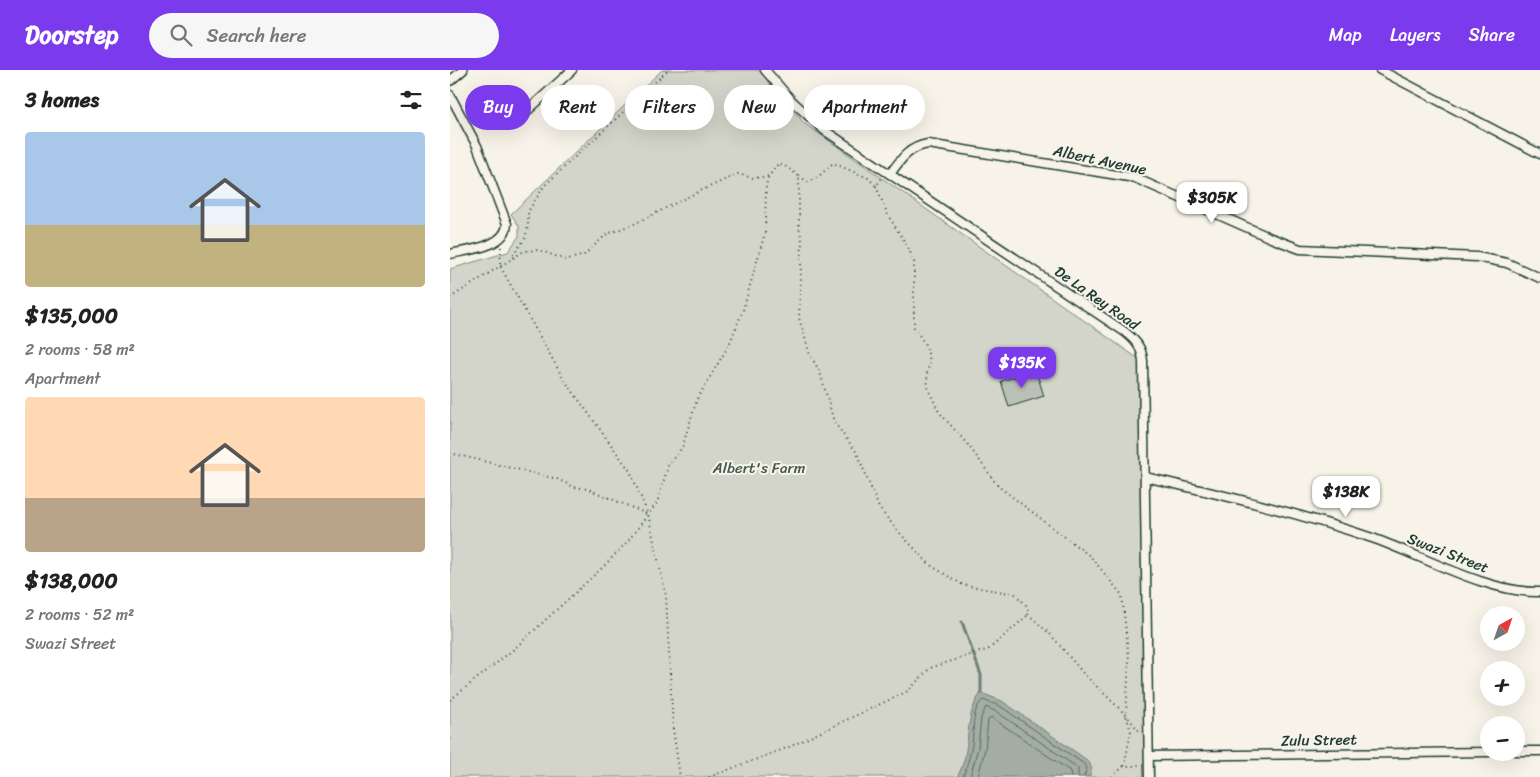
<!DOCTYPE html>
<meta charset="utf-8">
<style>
:root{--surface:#fff;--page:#f6f6f6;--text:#222;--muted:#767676;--accent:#7c3aed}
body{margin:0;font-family:Sriracha,sans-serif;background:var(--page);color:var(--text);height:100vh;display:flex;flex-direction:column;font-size:19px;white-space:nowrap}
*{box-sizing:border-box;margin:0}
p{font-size:16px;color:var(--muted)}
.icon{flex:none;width:28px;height:28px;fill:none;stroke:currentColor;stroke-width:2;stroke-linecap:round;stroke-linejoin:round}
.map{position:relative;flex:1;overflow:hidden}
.panel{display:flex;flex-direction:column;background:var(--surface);width:450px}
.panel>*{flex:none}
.hud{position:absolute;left:15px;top:15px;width:475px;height:45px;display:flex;gap:10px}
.needle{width:32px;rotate:40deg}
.controls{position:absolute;left:1030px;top:536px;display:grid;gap:10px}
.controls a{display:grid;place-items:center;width:45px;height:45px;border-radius:50%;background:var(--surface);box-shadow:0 5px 20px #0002;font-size:25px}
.price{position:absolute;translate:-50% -42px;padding:0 11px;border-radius:10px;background:#fff;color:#222;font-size:16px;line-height:32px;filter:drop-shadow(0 1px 2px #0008)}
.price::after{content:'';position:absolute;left:50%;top:30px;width:15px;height:11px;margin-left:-8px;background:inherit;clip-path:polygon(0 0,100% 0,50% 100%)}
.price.current{background:var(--accent);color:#fff}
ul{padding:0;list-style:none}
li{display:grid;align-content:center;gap:10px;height:265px;padding:0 25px}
li span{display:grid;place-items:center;height:155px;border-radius:5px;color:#555}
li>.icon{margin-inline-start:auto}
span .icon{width:90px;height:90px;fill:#fffc;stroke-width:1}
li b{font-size:21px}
h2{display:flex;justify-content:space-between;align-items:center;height:60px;padding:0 25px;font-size:21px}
.pill{padding:0 18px;border-radius:22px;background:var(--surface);box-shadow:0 5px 20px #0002;font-size:18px;line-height:45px}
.pill.current{background:var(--accent);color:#fff}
header{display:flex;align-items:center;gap:30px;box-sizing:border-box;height:70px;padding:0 25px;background:var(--accent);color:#fff}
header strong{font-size:24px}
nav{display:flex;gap:28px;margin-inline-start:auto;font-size:18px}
.search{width:350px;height:45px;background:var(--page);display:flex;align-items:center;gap:12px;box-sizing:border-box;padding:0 18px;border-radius:28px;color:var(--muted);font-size:19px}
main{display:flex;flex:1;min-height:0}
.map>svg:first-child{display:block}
</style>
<header>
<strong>Doorstep</strong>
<div class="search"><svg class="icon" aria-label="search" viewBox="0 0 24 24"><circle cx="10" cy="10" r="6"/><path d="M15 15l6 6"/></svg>Search here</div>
<nav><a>Map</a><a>Layers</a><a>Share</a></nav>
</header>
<main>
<section class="panel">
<h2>3 homes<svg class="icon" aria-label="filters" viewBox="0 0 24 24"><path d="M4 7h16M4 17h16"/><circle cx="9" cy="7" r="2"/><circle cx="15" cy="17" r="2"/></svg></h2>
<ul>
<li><span style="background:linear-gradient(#a9c7e8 60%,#c2b280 0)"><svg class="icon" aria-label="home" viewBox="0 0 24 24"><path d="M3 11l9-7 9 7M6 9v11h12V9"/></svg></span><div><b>$135,000</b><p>2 rooms · 58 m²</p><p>Apartment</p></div></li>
<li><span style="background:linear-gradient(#ffd9b3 65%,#b9a48a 0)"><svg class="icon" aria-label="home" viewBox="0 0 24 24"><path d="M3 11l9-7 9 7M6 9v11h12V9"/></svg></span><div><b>$138,000</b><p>2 rooms · 52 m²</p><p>Swazi Street</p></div></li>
</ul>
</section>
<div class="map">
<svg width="1090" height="707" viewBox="0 0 1090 707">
<rect width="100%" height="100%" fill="#f7f3e8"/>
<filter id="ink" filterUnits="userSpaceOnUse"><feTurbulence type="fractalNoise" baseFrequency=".02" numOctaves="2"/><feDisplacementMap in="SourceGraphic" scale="10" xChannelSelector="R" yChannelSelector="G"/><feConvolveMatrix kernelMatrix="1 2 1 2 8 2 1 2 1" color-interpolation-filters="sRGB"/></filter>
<g filter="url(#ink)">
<path fill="#d3d5ca" stroke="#79897f" d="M212 0H309L354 53 690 290 696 414 695 707H0V199L58 182 69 166V156L61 144Z"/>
<path fill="#a4ada3" stroke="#6f8077" d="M531 623 552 631 637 690C643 697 642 700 639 707H507C523 681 512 648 531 623Z"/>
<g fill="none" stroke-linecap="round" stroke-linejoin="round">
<path stroke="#546a60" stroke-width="1" d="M513 707C516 698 519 689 521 680 525 664 520 640 533 630L550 636 634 694 637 698 634 707
M520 707 528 678 531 648 536 637 547 642 628 698V707
M528 707 535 679 538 650 541 647 620 701 621 707"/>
<path stroke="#6f8077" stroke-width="3" d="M512 552 531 605V623"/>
</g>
<path fill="#bbc1b6" stroke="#1f3d34" d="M586 301 594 326 559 337 551 311Z"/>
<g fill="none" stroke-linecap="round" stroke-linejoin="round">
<g stroke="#1f3d34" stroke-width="11">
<path id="minor" d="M315 0 342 31 374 60 675 262C685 270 692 277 693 291L699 707
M930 0 1090 84
M0 11 13 0
M0 25 27 76 57 154C56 177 18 180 0 184
M64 53 122 0
M440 104C451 89 459 77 478 74L685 108 821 168 850 179 1027 187 1057 193 1090 208
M695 407C772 425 850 443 925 469 975 487 1038 523 1090 522
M1066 681H1090
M699 686 1039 682"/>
</g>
<path stroke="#1f3d34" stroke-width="2" stroke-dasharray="1 4" stroke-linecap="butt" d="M349 106 358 112 367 108 383 93 418 108 426 116 432 108
M426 116 438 145 458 177 464 192V257L476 276 480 291 477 303 478 319 489 342 519 376 548 416 641 487 672 525 679 590 676 645 681 662 674 696
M51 177 50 196 113 308 180 401 198 444 216 526 223 659 230 707
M63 185 75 169 78 156V142L94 116 218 0
M0 228 74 181 89 180 116 190 134 185 157 164 184 154 250 121 288 104 303 108 319 106 328 94 335 96 349 106V158L352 170 349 248 360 285 370 302 384 352 407 383 429 438 448 461 480 495 513 515 565 524 577 536 578 544 601 565 633 603 676 645 690 662
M0 383 107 409 124 417 138 419 197 444
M0 630 64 579 153 497 178 471 207 433 219 393 232 378 247 329 279 275 293 240 315 163 316 115 319 106
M259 707 339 677 458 621 480 598 539 579 578 545
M662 707 674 696H686L690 694"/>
<use href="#minor" stroke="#f7f3e8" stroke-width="8"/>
</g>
</g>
<g text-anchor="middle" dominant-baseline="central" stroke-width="4" stroke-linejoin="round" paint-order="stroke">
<g font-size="15" fill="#1f3d34" stroke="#f7f3e8">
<text transform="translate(650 90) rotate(12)">Albert Avenue</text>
<text transform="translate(647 228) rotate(35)">De La Rey Road</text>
<text transform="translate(998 483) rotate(21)">Swazi Street</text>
<text transform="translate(869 670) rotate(-1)">Zulu Street</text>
</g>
<g font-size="15" fill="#435b52" stroke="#f7f3e8">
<text x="309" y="398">Albert's Farm</text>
</g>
</g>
</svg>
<div class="controls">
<a><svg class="needle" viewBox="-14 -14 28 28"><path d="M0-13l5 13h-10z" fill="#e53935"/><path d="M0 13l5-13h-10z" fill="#767676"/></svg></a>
<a>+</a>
<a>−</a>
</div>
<b class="price" style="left:762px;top:154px">$305K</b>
<b class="price current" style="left:572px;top:319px">$135K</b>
<b class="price" style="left:896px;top:448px">$138K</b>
<div class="hud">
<a class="pill current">Buy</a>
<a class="pill">Rent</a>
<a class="pill">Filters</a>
<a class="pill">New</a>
<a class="pill">Apartment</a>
</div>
</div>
</main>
